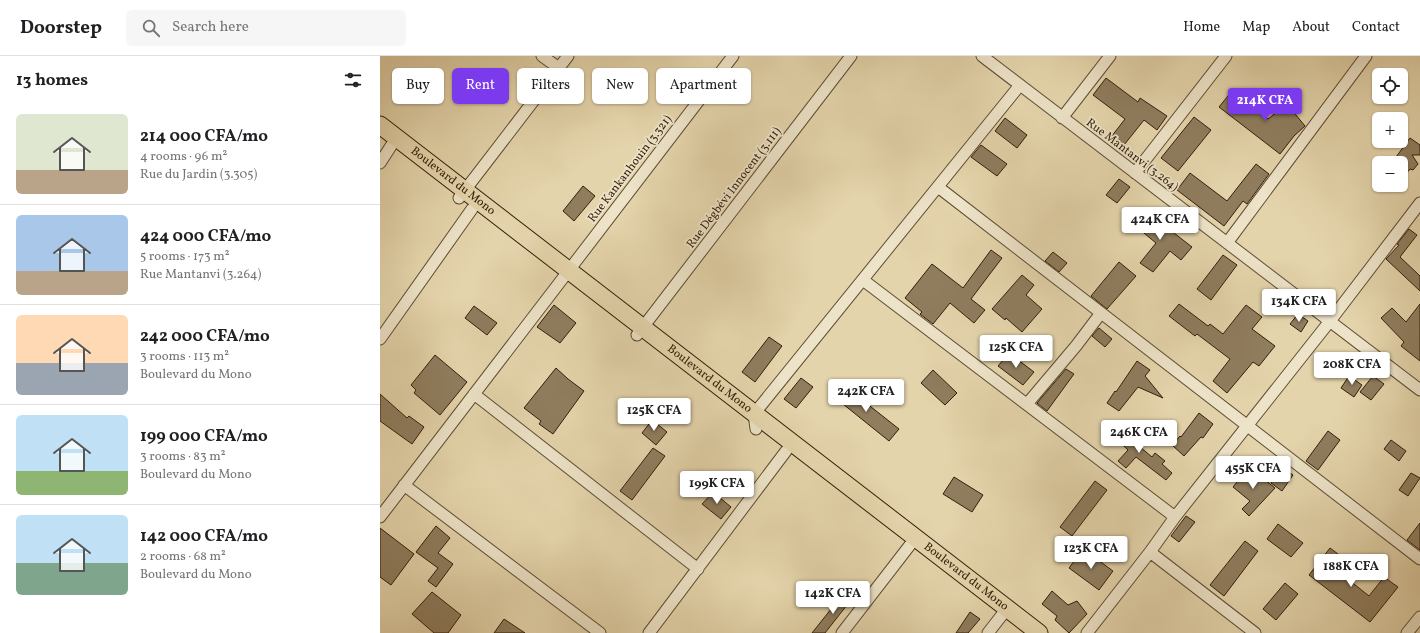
<!DOCTYPE html>
<meta charset="utf-8">
<style>
:root{--surface:#fff;--page:#f6f6f6;--text:#202124;--muted:#757577;--line:#e0e0e0;--accent:#7c3aed}
body{margin:0;font-family:Vollkorn,serif;background:var(--page);color:var(--text);height:100vh;display:flex;flex-direction:column;font-size:15px;white-space:nowrap}
*{box-sizing:border-box;margin:0}
p{font-size:13px;color:var(--muted)}
.icon{flex:none;width:22px;height:22px;fill:none;stroke:currentColor;stroke-width:2;stroke-linecap:round;stroke-linejoin:round}
.map{position:relative;flex:1;overflow:hidden}
.sheet{display:flex;flex-direction:column;background:var(--surface);width:380px}
.sheet>*{flex:none}
.guide{position:absolute;left:12px;top:12px;width:380px;height:36px;display:flex;gap:8px}
.buttons{position:absolute;left:992px;top:12px;display:grid;gap:8px}
.buttons a{display:grid;place-items:center;width:36px;height:36px;border-radius:6px;background:var(--surface);box-shadow:0 1px 3px #0004;font-size:20px}
.price{position:absolute;translate:-50% -34px;padding:0 9px;border-radius:4px;background:#fff;color:#222;font-size:13px;line-height:26px;filter:drop-shadow(0 1px 2px #0008)}
.price::after{content:'';position:absolute;left:50%;top:24px;width:12px;height:9px;margin-left:-6px;background:inherit;clip-path:polygon(0 0,100% 0,50% 100%)}
.price.current{background:var(--accent);color:#fff}
ul{padding:0;list-style:none}
li{display:flex;align-items:center;gap:12px;height:100px;padding:0 16px}
li+li{border-top:1px solid var(--line)}
li span{display:grid;place-items:center;flex:none;width:112px;height:80px;border-radius:6px;color:#555}
li>.icon{margin-inline-start:auto}
span .icon{width:48px;height:48px;fill:#fffc;stroke-width:1}
li b{font-size:17px}
h2{display:flex;justify-content:space-between;align-items:center;height:48px;padding:0 16px;font-size:17px}
.pill{padding:0 14px;border-radius:6px;background:var(--surface);box-shadow:0 1px 3px #0004;font-size:14px;line-height:36px}
.pill.current{background:var(--accent);color:#fff}
header{display:flex;align-items:center;gap:24px;box-sizing:border-box;height:56px;padding:0 20px;background:var(--surface);border-bottom:1px solid var(--line)}
header strong{font-size:19px}
nav{display:flex;gap:22px;margin-inline-start:auto;font-size:14px}
.search{width:280px;height:36px;background:var(--page);display:flex;align-items:center;gap:10px;box-sizing:border-box;padding:0 14px;border-radius:6px;color:var(--muted);font-size:15px}
main{display:flex;flex:1;min-height:0}
.map>svg:first-child{display:block}
</style>
<header>
<strong>Doorstep</strong>
<div class="search"><svg class="icon" aria-label="search" viewBox="0 0 24 24"><circle cx="10" cy="10" r="6"/><path d="M15 15l6 6"/></svg>Search here</div>
<nav><a>Home</a><a>Map</a><a>About</a><a>Contact</a></nav>
</header>
<main>
<section class="sheet">
<h2>13 homes<svg class="icon" aria-label="filters" viewBox="0 0 24 24"><path d="M4 7h16M4 17h16"/><circle cx="9" cy="7" r="2"/><circle cx="15" cy="17" r="2"/></svg></h2>
<ul>
<li><span style="background:linear-gradient(#dfe7d0 70%,#b9a48a 0)"><svg class="icon" aria-label="home" viewBox="0 0 24 24"><path d="M3 11l9-7 9 7M6 9v11h12V9"/></svg></span><div><b>214 000 CFA/mo</b><p>4 rooms · 96 m²</p><p>Rue du Jardin (3.305)</p></div></li>
<li><span style="background:linear-gradient(#a9c7e8 70%,#b9a48a 0)"><svg class="icon" aria-label="home" viewBox="0 0 24 24"><path d="M3 11l9-7 9 7M6 9v11h12V9"/></svg></span><div><b>424 000 CFA/mo</b><p>5 rooms · 173 m²</p><p>Rue Mantanvi (3.264)</p></div></li>
<li><span style="background:linear-gradient(#ffd9b3 60%,#9aa5b1 0)"><svg class="icon" aria-label="home" viewBox="0 0 24 24"><path d="M3 11l9-7 9 7M6 9v11h12V9"/></svg></span><div><b>242 000 CFA/mo</b><p>3 rooms · 113 m²</p><p>Boulevard du Mono</p></div></li>
<li><span style="background:linear-gradient(#bfe0f5 70%,#8fb573 0)"><svg class="icon" aria-label="home" viewBox="0 0 24 24"><path d="M3 11l9-7 9 7M6 9v11h12V9"/></svg></span><div><b>199 000 CFA/mo</b><p>3 rooms · 83 m²</p><p>Boulevard du Mono</p></div></li>
<li><span style="background:linear-gradient(#bfe0f5 60%,#7fa58c 0)"><svg class="icon" aria-label="home" viewBox="0 0 24 24"><path d="M3 11l9-7 9 7M6 9v11h12V9"/></svg></span><div><b>142 000 CFA/mo</b><p>2 rooms · 68 m²</p><p>Boulevard du Mono</p></div></li>
</ul>
</section>
<div class="map">
<svg width="1040" height="577" viewBox="0 0 1040 577">
<rect width="100%" height="100%" fill="#e4d4ab"/>
<filter id="stains"><feTurbulence type="fractalNoise" baseFrequency=".005" numOctaves="4"/><feColorMatrix values="0 0 0 0 .2 0 0 0 0 .09 0 0 0 0 .02 0 0 0 .5 -.17"/></filter>
<radialGradient id="worn" r=".72"><stop offset=".6" stop-color="#630" stop-opacity="0"/><stop offset="1" stop-color="#630" stop-opacity=".3"/></radialGradient>
<path fill="#8f7d5e" stroke="#331e0a" d="M726 22 758 46 760 42 787 60 777 74 764 64 740 94 728 85 745 63 713 39Z
M852 35 888 63 907 48 925 70 914 80 900 98 839 51Z
M814 61 831 74 798 115 781 102Z
M625 62 647 79 637 92 615 75Z
M1030 82 1040 89V99H1032L1038 108 1033 114 1030 113 1021 124V106L1016 101Z
M601 89 627 108 617 120 591 101Z
M876 108 889 118 867 148 863 145 844 170 797 134 810 117 847 145Z
M739 123 750 131 737 147 726 139Z
M203 130 215 140 194 165 183 155Z
M766 152 778 162 776 163 812 191 801 204 790 195 773 216 760 207 776 187 753 168Z
M1029 173 1037 179 1020 201 1040 220V235L1006 203 1019 189 1017 188Z
M611 194 622 202 591 243 605 254 594 267 570 247 553 268 540 258 542 256 525 242 552 208 583 232Z
M673 196 687 207 679 216 665 205Z
M843 199 857 209 831 244 817 233Z
M739 206 756 220 727 253 711 240Z
M642 219 654 229 646 239 662 253 642 276 626 262 625 264 612 253Z
M799 248 828 270 830 268 843 278 866 249 882 261 872 273 895 290 879 310 873 306 847 337 833 325 850 303 817 278 815 280 789 260Z
M1040 248V305L1021 290 1024 286 1001 262 1012 252 1026 266Z
M174 249 196 267 180 287 157 271Z
M94 250 117 267 107 279 85 262Z
M918 258 928 265 921 276 910 268Z
M719 272 732 283 725 291 712 280Z
M389 281 402 290 375 326 362 316Z
M629 297 654 316 643 329 618 310Z
M55 299 87 326 60 359 34 337 36 334 31 329Z
M757 305 770 314 765 320 783 342 758 331 739 355 727 347 735 335 736 336Z
M176 312 188 323 204 335 173 378 159 368 161 365 144 352Z
M686 313 694 318 667 355 657 347Z
M553 314 577 337 565 349 541 327Z
M969 320 982 329 974 341 961 332Z
M993 320 1004 328 991 344 980 336Z
M421 322 433 331 416 352 404 343Z
M462 328 519 373 509 385 453 340Z
M0 338 27 362 29 360 44 371 32 388 0 365Z
M819 357 833 368 823 382 821 381 804 400 792 389 800 380 801 381Z
M272 364 287 376 276 389 262 377Z
M733 369 742 376 744 374 754 384 753 385 772 401 775 397 785 405 782 408 792 417 786 424 756 401 746 412 738 405 748 394 728 375Z
M948 375 960 384 938 414 926 405Z
M1011 384 1026 395 1019 405 1004 393Z
M273 392 285 400 252 444 240 435Z
M869 411 895 432 869 460 862 453 870 445 853 431Z
M902 412 913 419 902 435 891 427Z
M1031 417 1040 422 1028 440 1019 434Z
M574 421 603 439 592 456 563 438Z
M715 425 727 434 692 480 680 471Z
M333 436 351 451 341 463 322 448Z
M806 460 815 466 799 486 791 480Z
M1040 467V494L1027 484Z
M898 468 923 487 911 501 887 483Z
M56 470 70 482 58 497 73 508 56 531 48 525 58 512 36 496Z
M0 472 34 498 11 529 0 521Z
M865 485 878 495 844 540 830 529Z
M950 492 962 501 954 512 989 540 1004 521 1018 531 990 566 929 519Z
M703 493 733 515 719 534 689 512Z
M905 527 918 538 896 564 883 553Z
M672 535 688 549 697 545 707 558 689 577 675 564 677 560 662 548Z
M52 536 81 559 68 577H54L32 558Z
M463 538 471 544 445 577H432Z
M590 556 600 563 588 577H576Z
M124 563 145 577H114Z"/>
<g fill="none" stroke-linecap="round" stroke-linejoin="round">
<g stroke="#5f4c32" stroke-width="13">
<path id="street" d="M162 0 179 12
M602 0 1040 334
M682 62 730 0
M0 107 11 90
M755 117 846 0
M558 131 1040 503
M79 142 188 0
M847 187 986 0
M483 224 795 461
M257 279 471 0
M0 283 92 153
M94 338 318 513
M647 348 696 290 721 257
M376 373 374 358 640 29
M24 429 220 577
M0 461 353 0
M770 496 875 577
M269 577 406 395
M462 577 530 489
M608 577 622 559
M707 577 770 496 795 461 950 265 1040 147
M1027 577 1040 561"/>
</g>
<g stroke="#331e0a" stroke-width="19">
<g id="primary">
<path id="s1" d="M0 69 659 577"/>
</g>
</g>
<use href="#street" stroke="#ede3c8" stroke-width="11"/>
<use href="#primary" stroke="#e4d4ab" stroke-width="17"/>
</g>
<g text-anchor="middle" dominant-baseline="central" stroke-width="3.5" stroke-linejoin="round" paint-order="stroke">
<g font-size="12" fill="#331e0a" stroke="#ede3c8">
<text transform="translate(752 99) rotate(37)">Rue Mantanvi (3.264)</text>
<text transform="translate(250 113) rotate(-53)">Rue Kankanhouin (3.321)</text>
<text stroke="none"><textPath href="#s1" startOffset="92">Boulevard du Mono</textPath></text>
<text transform="translate(354 132) rotate(-53)">Rue Dégbévi Innocent (3.111)</text>
<text stroke="none"><textPath href="#s1" startOffset="416">Boulevard du Mono</textPath></text>
<text stroke="none"><textPath href="#s1" startOffset="740">Boulevard du Mono</textPath></text>
</g>
</g>
<rect width="100%" height="100%" filter="url(#stains)"/>
<rect width="100%" height="100%" fill="url(#worn)"/>
</svg>
<div class="buttons">
<a><svg class="icon" aria-label="locate" viewBox="0 0 24 24"><circle cx="12" cy="12" r="6"/><path d="M12 2v4M12 18v4M2 12h4M18 12h4"/></svg></a>
<a>+</a>
<a>−</a>
</div>
<b class="price current" style="left:885px;top:66px">214K CFA</b>
<b class="price" style="left:780px;top:185px">424K CFA</b>
<b class="price" style="left:919px;top:267px">134K CFA</b>
<b class="price" style="left:636px;top:313px">125K CFA</b>
<b class="price" style="left:972px;top:330px">208K CFA</b>
<b class="price" style="left:486px;top:357px">242K CFA</b>
<b class="price" style="left:274px;top:376px">125K CFA</b>
<b class="price" style="left:759px;top:398px">246K CFA</b>
<b class="price" style="left:873px;top:434px">455K CFA</b>
<b class="price" style="left:337px;top:449px">199K CFA</b>
<b class="price" style="left:711px;top:514px">123K CFA</b>
<b class="price" style="left:971px;top:532px">188K CFA</b>
<b class="price" style="left:453px;top:559px">142K CFA</b>
<div class="guide">
<a class="pill">Buy</a>
<a class="pill current">Rent</a>
<a class="pill">Filters</a>
<a class="pill">New</a>
<a class="pill">Apartment</a>
</div>
</div>
</main>
